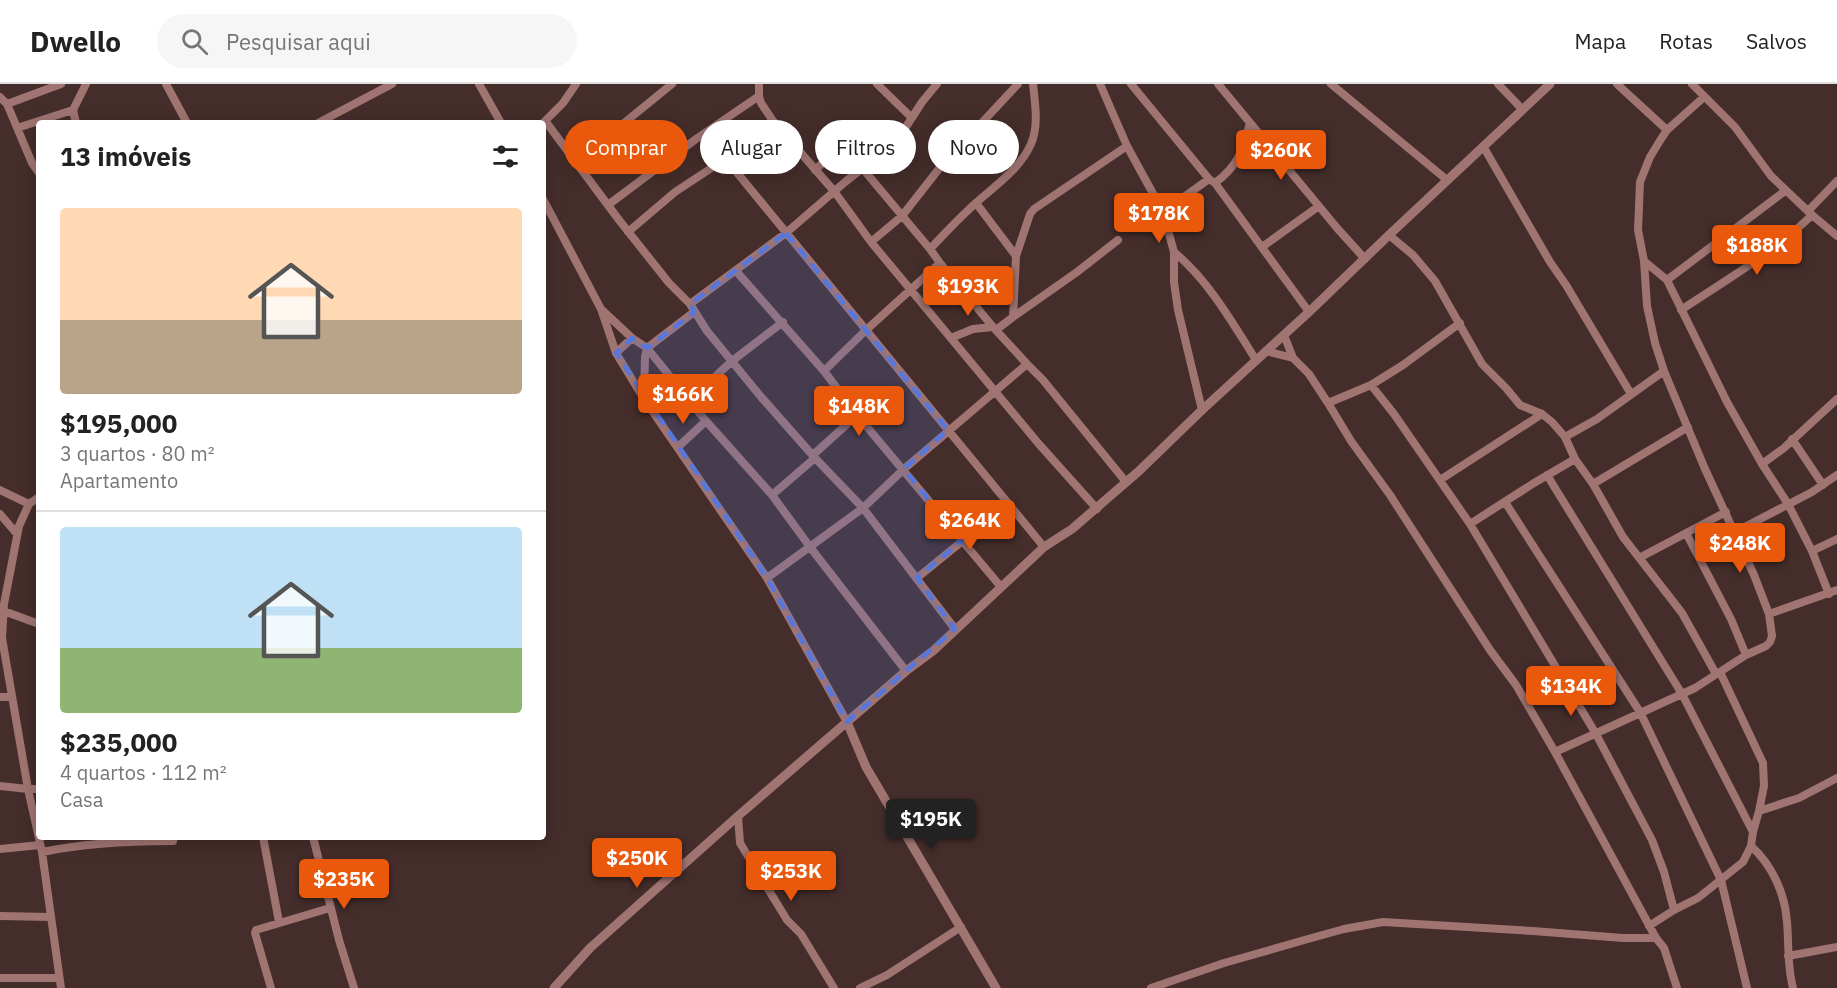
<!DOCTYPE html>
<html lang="pt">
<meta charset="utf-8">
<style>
:root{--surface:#fff;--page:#f6f6f6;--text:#222;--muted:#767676;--line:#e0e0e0;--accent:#ea580c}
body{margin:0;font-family:"IBM Plex Sans",sans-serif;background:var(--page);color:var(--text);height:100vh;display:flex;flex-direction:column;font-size:22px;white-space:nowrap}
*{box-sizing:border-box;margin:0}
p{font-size:20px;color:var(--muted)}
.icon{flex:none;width:33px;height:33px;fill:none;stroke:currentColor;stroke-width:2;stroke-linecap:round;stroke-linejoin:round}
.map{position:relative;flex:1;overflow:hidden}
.side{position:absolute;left:36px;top:36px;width:510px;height:720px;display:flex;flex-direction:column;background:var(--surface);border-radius:6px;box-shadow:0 3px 15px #0003}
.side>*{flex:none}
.guide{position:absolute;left:564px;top:36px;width:570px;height:54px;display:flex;gap:12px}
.price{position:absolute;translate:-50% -51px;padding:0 14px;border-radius:6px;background:var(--accent);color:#fff;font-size:20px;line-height:39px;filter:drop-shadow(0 2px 3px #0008)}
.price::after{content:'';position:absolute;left:50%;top:36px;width:18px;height:14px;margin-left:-9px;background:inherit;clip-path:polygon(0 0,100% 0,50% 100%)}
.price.current{background:#222;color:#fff}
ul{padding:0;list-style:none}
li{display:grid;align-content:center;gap:12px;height:318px;padding:0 24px}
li+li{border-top:2px solid var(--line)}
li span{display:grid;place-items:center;height:186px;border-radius:6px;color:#555}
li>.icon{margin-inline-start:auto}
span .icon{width:108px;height:108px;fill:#fffc;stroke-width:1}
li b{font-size:26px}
h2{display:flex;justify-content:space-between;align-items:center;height:72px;padding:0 24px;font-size:26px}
.chip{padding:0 21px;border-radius:27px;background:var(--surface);box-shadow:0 3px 15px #0003;font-size:21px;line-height:54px}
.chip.current{background:var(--accent);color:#fff}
header{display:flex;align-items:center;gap:36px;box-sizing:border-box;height:84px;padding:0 30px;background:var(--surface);border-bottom:2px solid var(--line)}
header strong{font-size:28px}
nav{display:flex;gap:33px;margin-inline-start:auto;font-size:21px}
.search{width:420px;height:54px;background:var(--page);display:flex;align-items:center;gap:15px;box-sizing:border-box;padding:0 21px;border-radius:33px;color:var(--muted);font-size:22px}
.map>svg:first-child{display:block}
</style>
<header>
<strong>Dwello</strong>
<div class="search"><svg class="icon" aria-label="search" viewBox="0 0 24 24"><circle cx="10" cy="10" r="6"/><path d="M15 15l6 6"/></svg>Pesquisar aqui</div>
<nav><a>Mapa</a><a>Rotas</a><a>Salvos</a></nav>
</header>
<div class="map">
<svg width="1837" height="904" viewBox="0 0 1837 904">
<rect width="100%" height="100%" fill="#442d2b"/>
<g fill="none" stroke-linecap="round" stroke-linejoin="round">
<path stroke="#9f7471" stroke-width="8" d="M166 0 187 39
M479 0 501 39
M759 0V12L761 19 773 37 834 107 871 158 1038 359 1097 425
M877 0 912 34
M1100 0 1127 62 1163 128 1174 168V198L1178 226 1202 326
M1131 0 1209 95 1215 99 1309 228
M1218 0 1337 144 1365 175
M1331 0 1447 96
M1498 0 1522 25
M1617 0 1667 46
M1692 0 1735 43 1771 92 1812 131 1837 152
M0 13 7 20 61 0
M7 20 32 79 39 89
M546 38 619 136 669 199 690 220 707 247 762 314 815 374 863 424 955 545
M76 39 73 26 86 0
M318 39 392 0
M543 39 563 19 576 0
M17 44 73 26
M1483 62 1550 178 1566 201 1631 310
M575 79 672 0
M815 86 854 50 860 51 880 72
M1215 99C1239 81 1242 67 1250 39
M543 115 601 225 616 269 644 315 767 494 847 638
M976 119 1016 172 1013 233 996 246
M608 121 696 55 759 12
M1808 127 1837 97
M1163 128 1209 95
M628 148 675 108 716 81 724 79 734 85 1044 463
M1389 151 1413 171 1435 197 1482 280 1506 304 1520 321 1542 330 1552 338 1565 353 1575 375
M871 158 902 132 938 86 1018 0
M1262 163 1319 122
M930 165C945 149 960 133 977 118 996 101 1020 85 1031 60 1039 42 1035 19 1033 0
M1174 168C1209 197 1232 238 1256 276
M1016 172 1030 130 1034 125 1127 62
M1644 177 1667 196 1727 318 1762 380 1788 420 1812 467 1837 455
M940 179 993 243 1027 280
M736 187 824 287 857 331 1001 503
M1667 196 1785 107
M690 220 786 149 845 98 897 57 922 18 937 0
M602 226 632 254 647 264 706 337 772 411 810 463 906 587
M1681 226C1726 196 1773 169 1812 131
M1013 233 1077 188 1118 156
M1284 251 1293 274 1309 290 1328 319 1371 301 1394 330 1470 440 1534 399 1575 375 1593 400 1688 343
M951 254 973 245 993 243
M1266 267 1293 274
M616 269 632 254
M824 287 865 247 940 179 930 165 863 85
M1371 301 1403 281 1460 239
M644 314 645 273 647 264 694 228
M690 316 732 277 783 238
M1328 319 1351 357 1390 411 1490 566 1516 601 1555 668
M1565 353 1597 335 1664 287
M1792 355 1823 401
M678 363 706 337
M813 371 857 331
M1762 380 1784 364 1837 315
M1547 391 1682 610 1753 748
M1440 396 1542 330
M1593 400 1623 453 1682 529 1716 590
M0 406 29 420
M772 411 815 374
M39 413 29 420 19 442 4 520 2 554 28 705 42 768 61 904
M1505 418 1640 628 1721 796 1747 904
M0 430 17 450
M1470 440 1596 650 1652 756 1664 788 1674 826
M1735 448 1812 408 1837 391
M1686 449 1731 535 1746 571
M1812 467 1829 510
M1639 474 1726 428
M767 494 863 424 904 385 1027 280 1043 296 1126 398
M917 494 1008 420
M1 526 39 540
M1769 530 1837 506
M1720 588 1763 679 1764 702 1759 727
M0 613H11
M0 702 28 705H39
M738 732 740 759 787 836 801 850 834 904
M263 753 279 838
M313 753 339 856 354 904
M1751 762C1772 781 1785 809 1787 838 1789 860 1787 882 1793 904
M0 765 40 761
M42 768C85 759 129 757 173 757
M0 832 50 833
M1649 842 1674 826 1698 814 1743 778 1751 762 1753 748 1759 727 1799 714 1837 694
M1656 854 1555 668 1695 604 1746 571 1766 562 1770 558 1772 552 1769 530 1754 491 1705 385 1664 287 1655 259 1647 222 1644 177 1638 146 1640 98 1650 73 1661 55 1667 46 1704 13
M1788 872 1837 863
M0 894H59
M271 904 255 849 256 846 330 824
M860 904 887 891 961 843
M1151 904 1224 879 1308 855 1344 845 1383 838 1533 847 1623 854H1656L1664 864 1677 904"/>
<path stroke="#9f7471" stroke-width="9" d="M847 638 866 683 996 904
M554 904 590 864 738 732 906 587 933 567 1044 463 1072 445 1139 387 1202 326 1309 228 1389 151 1550 0"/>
</g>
<path fill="#5577de" fill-opacity="0.2" stroke="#5577de" stroke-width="4.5" stroke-dasharray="12 8" stroke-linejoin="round" d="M786 149 948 346 904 385 962 457 917 494 955 545 847 638 767 494 616 269 632 254 647 264 694 228 690 220Z"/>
</svg>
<b class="price" style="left:1281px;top:97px">$260K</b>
<b class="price" style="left:1159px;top:160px">$178K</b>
<b class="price" style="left:1757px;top:192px">$188K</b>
<b class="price" style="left:968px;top:233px">$193K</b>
<b class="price" style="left:683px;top:341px">$166K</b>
<b class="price" style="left:859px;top:353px">$148K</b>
<b class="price" style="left:970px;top:467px">$264K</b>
<b class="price" style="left:1740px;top:490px">$248K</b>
<b class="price" style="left:1571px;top:633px">$134K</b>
<b class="price current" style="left:931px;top:766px">$195K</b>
<b class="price" style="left:637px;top:805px">$250K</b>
<b class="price" style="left:791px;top:818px">$253K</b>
<b class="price" style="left:344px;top:826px">$235K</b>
<div class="guide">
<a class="chip current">Comprar</a>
<a class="chip">Alugar</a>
<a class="chip">Filtros</a>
<a class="chip">Novo</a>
</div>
<section class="side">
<h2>13 imóveis<svg class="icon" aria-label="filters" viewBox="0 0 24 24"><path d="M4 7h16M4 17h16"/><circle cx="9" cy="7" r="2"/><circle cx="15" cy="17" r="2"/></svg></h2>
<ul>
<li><span style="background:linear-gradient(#ffd9b3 60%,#b9a48a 0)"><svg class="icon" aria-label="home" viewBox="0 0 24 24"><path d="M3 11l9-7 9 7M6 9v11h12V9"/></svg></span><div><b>$195,000</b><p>3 quartos · 80 m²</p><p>Apartamento</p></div></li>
<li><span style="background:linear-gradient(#bfe0f5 65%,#8fb573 0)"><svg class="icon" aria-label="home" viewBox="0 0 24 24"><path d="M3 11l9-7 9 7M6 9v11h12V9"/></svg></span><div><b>$235,000</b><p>4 quartos · 112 m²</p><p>Casa</p></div></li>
</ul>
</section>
</div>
